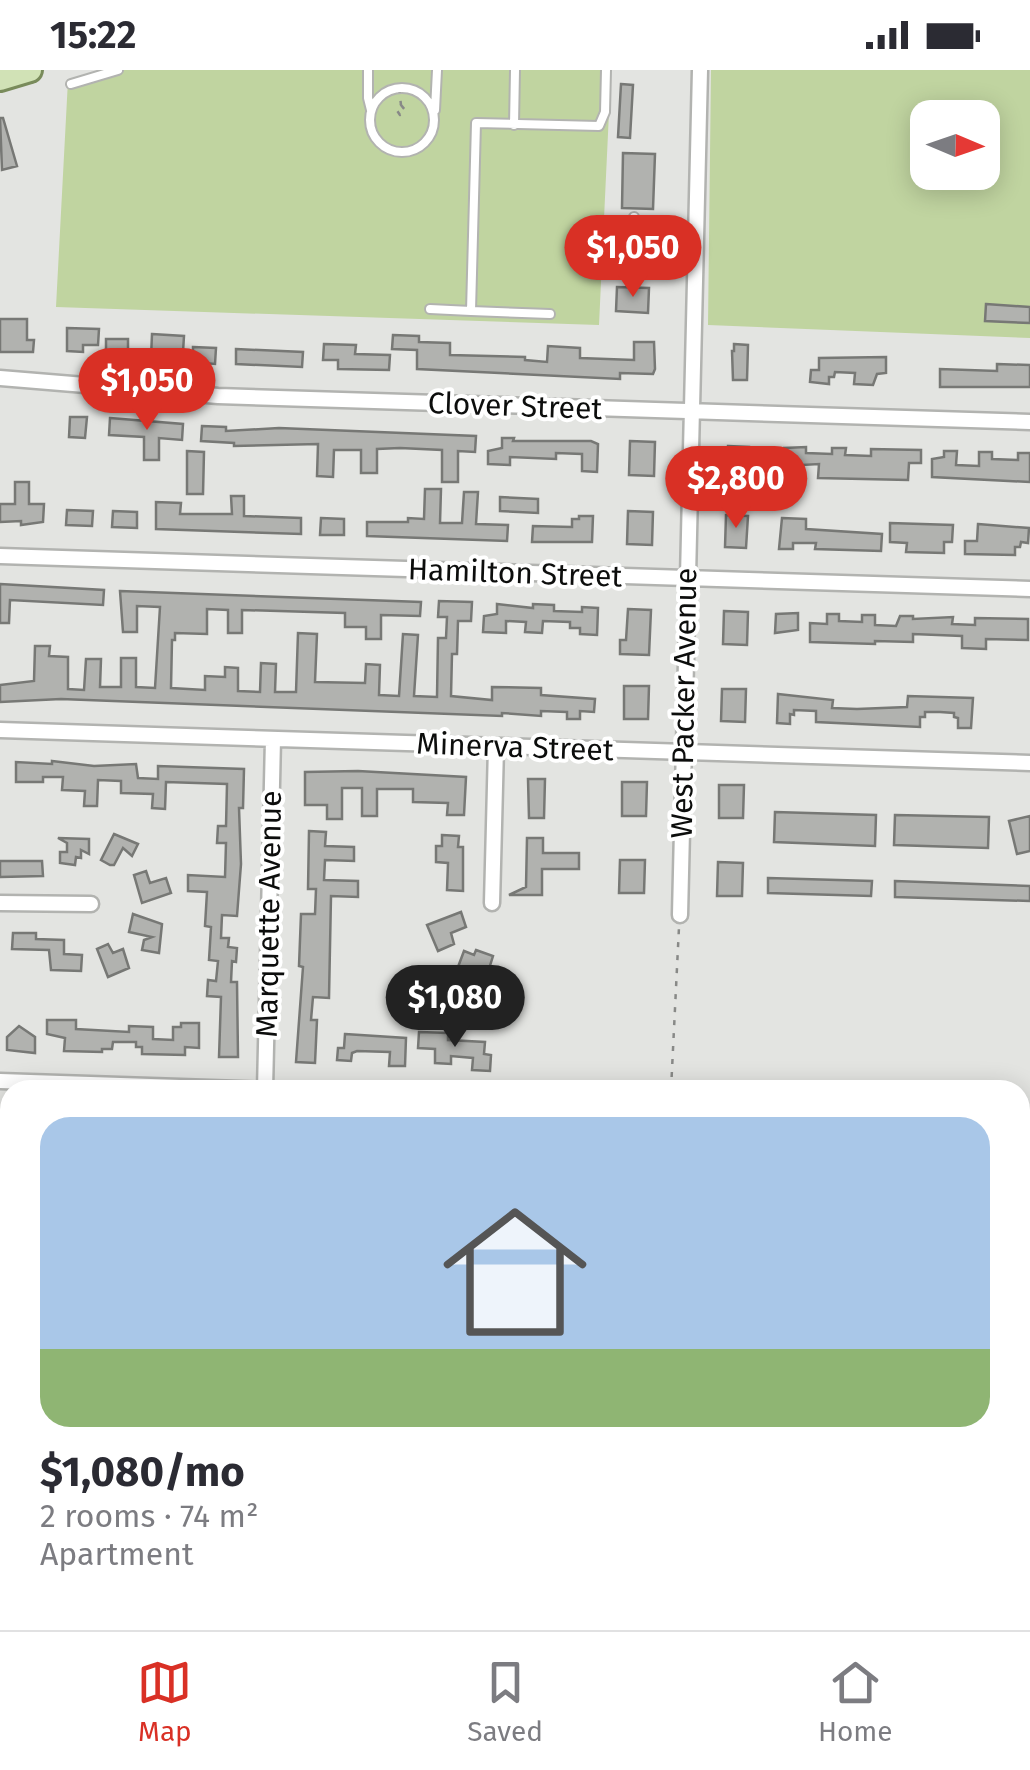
<!DOCTYPE html>
<meta charset="utf-8">
<style>
:root{--surface:#fff;--page:#f2f2f3;--text:#2b2b33;--muted:#7c7c81;--line:#e1e1e2;--accent:#d93025}
body{margin:0;font-family:"Fira Sans",sans-serif;background:var(--page);color:var(--text);height:100vh;display:flex;flex-direction:column;font-size:38px;white-space:nowrap}
*{box-sizing:border-box;margin:0}
p{font-size:32px;color:var(--muted)}
.icon{flex:none;width:55px;height:55px;fill:none;stroke:currentColor;stroke-width:2;stroke-linecap:round;stroke-linejoin:round}
.map{position:relative;flex:1;overflow:hidden}
.sheet{position:absolute;left:0px;top:1010px;width:1030px;height:550px;display:flex;flex-direction:column;background:var(--surface);border-radius:30px 30px 0 0;box-shadow:0 5px 25px #0003}
.sheet>*{flex:none}
.needle{width:65px;rotate:92deg}
.fabs{position:absolute;left:910px;top:30px;display:grid;gap:20px}
.fabs a{display:grid;place-items:center;width:90px;height:90px;border-radius:20px;background:var(--surface);box-shadow:0 5px 25px #0003;font-size:50px}
.price{position:absolute;translate:-50% -85px;padding:0 22px;border-radius:35px;background:var(--accent);color:#fff;font-size:32px;line-height:65px;filter:drop-shadow(0 2px 5px #0008)}
.price::after{content:'';position:absolute;left:50%;top:60px;width:30px;height:22px;margin-left:-15px;background:inherit;clip-path:polygon(0 0,100% 0,50% 100%)}
.price.current{background:#222;color:#fff}
ul{padding:0;list-style:none}
li{display:grid;align-content:center;gap:20px;height:530px;padding:0 40px}
li span{display:grid;place-items:center;height:310px;border-radius:30px;color:#555}
li>.icon{margin-inline-start:auto}
span .icon{width:180px;height:180px;fill:#fffc;stroke-width:1}
li b{font-size:42px}
.status{display:flex;justify-content:space-between;align-items:center;height:70px;padding:0 50px;background:var(--surface);direction:ltr}
.status svg{height:28px;fill:currentColor}
.menu{display:flex;justify-content:space-around;align-items:center;height:140px;border-top:2px solid var(--line);background:var(--surface);font-size:28px;color:var(--muted)}
.menu a{display:grid;justify-items:center;gap:5px}
.menu .current{color:var(--accent)}
.map>svg:first-child{display:block}
</style>
<div class="status"><b>15:22</b><svg viewBox="0 0 49 12"><path d="M0 12V9h3v3zM5 12V6h3v6zM10 12V3h3v9zM15 12V0h3v12zM26 1h20v11H26zM47 4h2v5h-2z"/></svg></div>
<div class="map">
<svg width="1030" height="1560" viewBox="0 0 1030 1560">
<rect width="100%" height="100%" fill="#e3e4e1"/>
<path fill="#c0d4a0" fill-rule="evenodd" d="M100 0H611L599 255 56 237 68 10Z
M711 0H1030V268L708 255ZM928 48H982V102H928Z
M0 1095H10V1374L0 1373Z"/>
<path fill="#b1b2af" stroke="#777875" stroke-width="2.5" d="M621 14 633 15 630 68 618 67Z
M0 48H3L17 96 2 100Z
M623 83 655 84 653 139 622 138Z
M612 153 625 154 623 202H610Z
M617 217 649 218 648 243 616 241Z
M986 234 1030 237V253L985 251Z
M0 249H27V270H34L33 282H0Z
M67 258 99 259 98 275H83V282L67 281Z
M152 264 184 266 183 282 168 281 167 288H151Z
M393 265 419 266V272L450 273V285L525 287V290L547 292 548 276 580 278V288L634 290V272H654L655 299 653 304 620 303V309L417 299V280L392 279Z
M106 269H128V284H106Z
M324 274 356 275 355 284 390 285 389 300 338 299V290H323Z
M734 274 748 275 747 310H733L732 281H734Z
M193 277 216 278 215 294 193 292Z
M236 279 303 282 302 297 236 294Z
M886 287V303L877 304 873 315 854 314 855 303 835 302 834 307H829V314L810 312 811 300H819V288Z
M997 294 1030 295V317H940V299L997 301Z
M70 347H87L85 368 69 367Z
M110 348 183 354 182 370 159 368V390H144V367L109 365Z
M202 356 226 357V361L279 358 476 366 475 382 458 381V412H442V380L400 378 377 379V403H361V380H334L333 407 317 406 318 374 234 376V373L201 371Z
M502 368H514L513 371H591L598 374 597 402 582 401V384L556 383V389L510 387V395L488 394V381L502 378Z
M630 371 655 372 654 406 629 405Z
M728 376 749 377 747 411 726 410Z
M806 377V383L832 384V378H846L845 385 871 386V379L921 380V393H909L908 410 818 408 819 394 784 396V378Z
M187 381 204 382 203 424H187Z
M944 381H957L956 395 979 396V382H992V389L1018 390V383H1030V412L932 407V389L944 387Z
M15 412H29V434H44L43 452 21 455V451L0 452V434H15Z
M425 419H441L440 453H462L464 422H478L476 454 508 455 507 471 367 466V452H408V448L424 449Z
M231 426H244V446L301 448V464L156 459V432L181 433 180 444H232Z
M500 427 538 429V443L500 441Z
M67 440 93 441 92 456 66 455Z
M113 441 137 442V458L112 457Z
M628 441 653 442 652 475 627 474Z
M726 445 748 446 746 478 725 477Z
M579 446H593L592 472H532L533 456 572 457V449H579Z
M321 448 344 449V465H320Z
M782 448 806 449V459L882 464 881 481 815 479 816 473H793V479H779Z
M890 453 953 455 952 472H944V483L906 482 907 473 890 472Z
M978 454 1029 458 1028 473 1021 472 1020 477H1015V485L965 484V471H977Z
M0 514 104 520 103 535 10 530 9 553H0Z
M120 521 421 532 420 546 381 545V569H366V557H345V543L242 540V563H228V540L207 539V564L175 563V570H172L171 618 205 620V606L225 607V597L238 598V621L260 622 261 593 276 594 275 622H296L298 563 317 564 315 612 365 613 366 594 380 595 379 625 399 626 403 564 418 565 414 626 437 627 438 568H446L447 547H438L439 531 472 532 471 551H458L457 584H452L451 626 492 630V617L541 618V625L595 629 594 642 580 641V649H567V642L541 641V646L502 643V646L61 629 0 632V615L34 611 35 576H50L49 586 68 587V619L84 620 86 589H101L100 617H121V588H136V617L155 618 160 537 137 536V562H123Z
M497 534 533 538V534L554 535V541L582 542V537L598 538 597 565 580 564V558H570V552L543 551 542 563 525 562 526 552 506 551V563L483 562 484 546 497 544Z
M628 539 651 540 649 585 620 584V570H626Z
M724 541 748 542 747 575 723 574Z
M798 543V560L775 563 776 544Z
M827 544H839V551L862 552V545H875V555L896 556 900 546H913V549L953 547 952 554 975 555V548L1028 549V570L986 569V579L962 578V566L913 564V572L875 571V574L810 572V553L827 554Z
M624 616H649L648 649H624Z
M722 619H746L745 652 721 651Z
M778 624 833 630 832 638 857 639 907 637 908 626 973 628 971 658H958V648L954 647V643L940 642H925V647H920V657L816 652V641L794 640V645L790 644V654L777 653Z
M52 691 94 696 136 694 138 708 158 709V696L244 699 243 738H239L241 794 237 846 222 845 221 868H229L228 877 237 878 236 892 232 891 231 912H237L238 987H219L221 927 207 926 208 910 216 911 218 891 209 890 211 857 205 856 207 822 188 821V805L225 807 226 773H217L218 756H226L227 714 166 712 165 739 152 738 153 724 121 723V711L98 710 97 736H84L85 721 62 720 63 707H43V712H16V692L52 694Z
M358 701 466 707 464 745H447L448 733 413 732V719H377V746H362V718H342V749H327V735H305V702Z
M528 709H545L544 748H529Z
M622 712H647L646 746H622Z
M719 715H744L743 748H719Z
M775 742 876 745 875 776 774 772Z
M895 745 989 747 988 778 894 775Z
M1030 746V781L1017 784 1009 751Z
M309 761 326 762 325 776 354 777V791L325 790 324 810 358 811V827L331 826 329 928 313 927 311 950H317L315 993 296 992 303 897 299 896 301 844H315L316 819H308Z
M114 764 138 774 132 786 123 778 114 795H110L101 790Z
M442 765 459 766 458 777H463V821L447 820 448 793 436 792V776H442Z
M58 768 89 769V784L81 780V788L76 787 75 795 60 793V782H67V773Z
M527 768H543V783H579V799H542V825H509L526 817Z
M620 790H645L644 823H619Z
M0 791H42L43 806 0 807Z
M718 792 743 793 742 826H717Z
M146 801 150 813 166 808 171 823 142 833 134 805Z
M768 808 872 811 871 826 768 823Z
M895 811 1030 816V831L895 827Z
M461 842 466 857 451 863 454 874 438 881 427 855Z
M133 844 162 854 159 883 142 880 144 870 152 867 129 862Z
M13 863H36V869L64 870V884L82 885 81 901 51 900 49 880 12 879Z
M108 874 113 883 123 879 129 898 108 907 97 879Z
M476 880 493 886 488 902 476 898 475 902 458 897 464 881 474 885Z
M47 950H76V959L129 962V956L153 957V969L173 970V957H181V953H199V978L185 977V985L142 984V977H136V972H113L112 979H102V982L64 981 65 968 47 964Z
M19 956 35 967V983L7 980V967Z
M419 962 448 963V970L485 972 484 984 491 985 490 1001 472 1000 473 988 451 986V994L435 993V979L418 978Z
M345 964 406 968 405 996H389L390 982 357 981 352 983 351 991 337 990 338 978H344Z
M742 1550H818L817 1560H741Z"/>
<g fill="none" stroke-linecap="round" stroke-linejoin="round">
<g stroke="#b2b3b0" stroke-width="12">
<path id="service" d="M368 0V28L371 40
M71 14 118 0
M370 50a32 32 0 1 1 64 0a32 32 0 1 1-64 0Z
M435 40 437 0
M514 55 515 0
M633 175 695 176
M631 205 634 147
M430 239 471 241 476 53 599 56 605 42 606 0
M471 241 550 244"/>
</g>
<g stroke="#b2b3b0" stroke-width="19">
<path id="minor" d="M0 308 218 326 1030 352
M0 486 1030 519
M0 660 1030 693
M0 833 91 834
M492 833 496 677
M680 845 700 0
M0 1011 270 1020
M265 1020 273 669
M0 1466H10
M8 1560 10 1504"/>
</g>
<g stroke="#798b5b" stroke-width="28">
<path id="primary" d="M0 9 30 0"/>
</g>
<path stroke="#888987" stroke-width="2.5" stroke-dasharray="5 8" stroke-linecap="butt" d="M399 18 401 35
M401 35 405 40 400 45 396 39Z
M671 1020 679 857"/>
<use href="#service" stroke="#fff" stroke-width="8"/>
<use href="#minor" stroke="#fff" stroke-width="14"/>
<use href="#primary" stroke="#d1e2b6" stroke-width="22"/>
</g>
<g text-anchor="middle" dominant-baseline="central" stroke-width="8" stroke-linejoin="round" paint-order="stroke">
<g font-size="30" fill="#0c0d0c" stroke="#fff">
<text transform="translate(515 336) rotate(2)">Clover Street</text>
<text transform="translate(515 503) rotate(2)">Hamilton Street</text>
<text transform="translate(684 633) rotate(-89)">West Packer Avenue</text>
<text transform="translate(515 677) rotate(2)">Minerva Street</text>
<text transform="translate(269 844) rotate(-89)">Marquette Avenue</text>
</g>
</g>
</svg>
<div class="fabs">
<a><svg class="needle" viewBox="-14 -14 28 28"><path d="M0-13l5 13h-10z" fill="#e53935"/><path d="M0 13l5-13h-10z" fill="#7c7c81"/></svg></a>
</div>
<b class="price" style="left:633px;top:230px">$1,050</b>
<b class="price" style="left:147px;top:363px">$1,050</b>
<b class="price" style="left:736px;top:461px">$2,800</b>
<b class="price current" style="left:455px;top:980px">$1,080</b>
<section class="sheet">
<ul>
<li><span style="background:linear-gradient(#a9c7e8 75%,#8fb573 0)"><svg class="icon" aria-label="home" viewBox="0 0 24 24"><path d="M3 11l9-7 9 7M6 9v11h12V9"/></svg></span><div><b>$1,080/mo</b><p>2 rooms · 74 m²</p><p>Apartment</p></div></li>
</ul>
</section>
</div>
<nav class="menu">
<a class="current"><svg class="icon" aria-label="map" viewBox="0 0 24 24"><path d="M3 6l6-2 6 2 6-2v14l-6 2-6-2-6 2zM9 4v14M15 6v14"/></svg>Map</a>
<a><svg class="icon" aria-label="saved" viewBox="0 0 24 24"><path d="M7 4h10v16l-5-4-5 4z"/></svg>Saved</a>
<a><svg class="icon" aria-label="home" viewBox="0 0 24 24"><path d="M3 11l9-7 9 7M6 9v11h12V9"/></svg>Home</a>
</nav>
